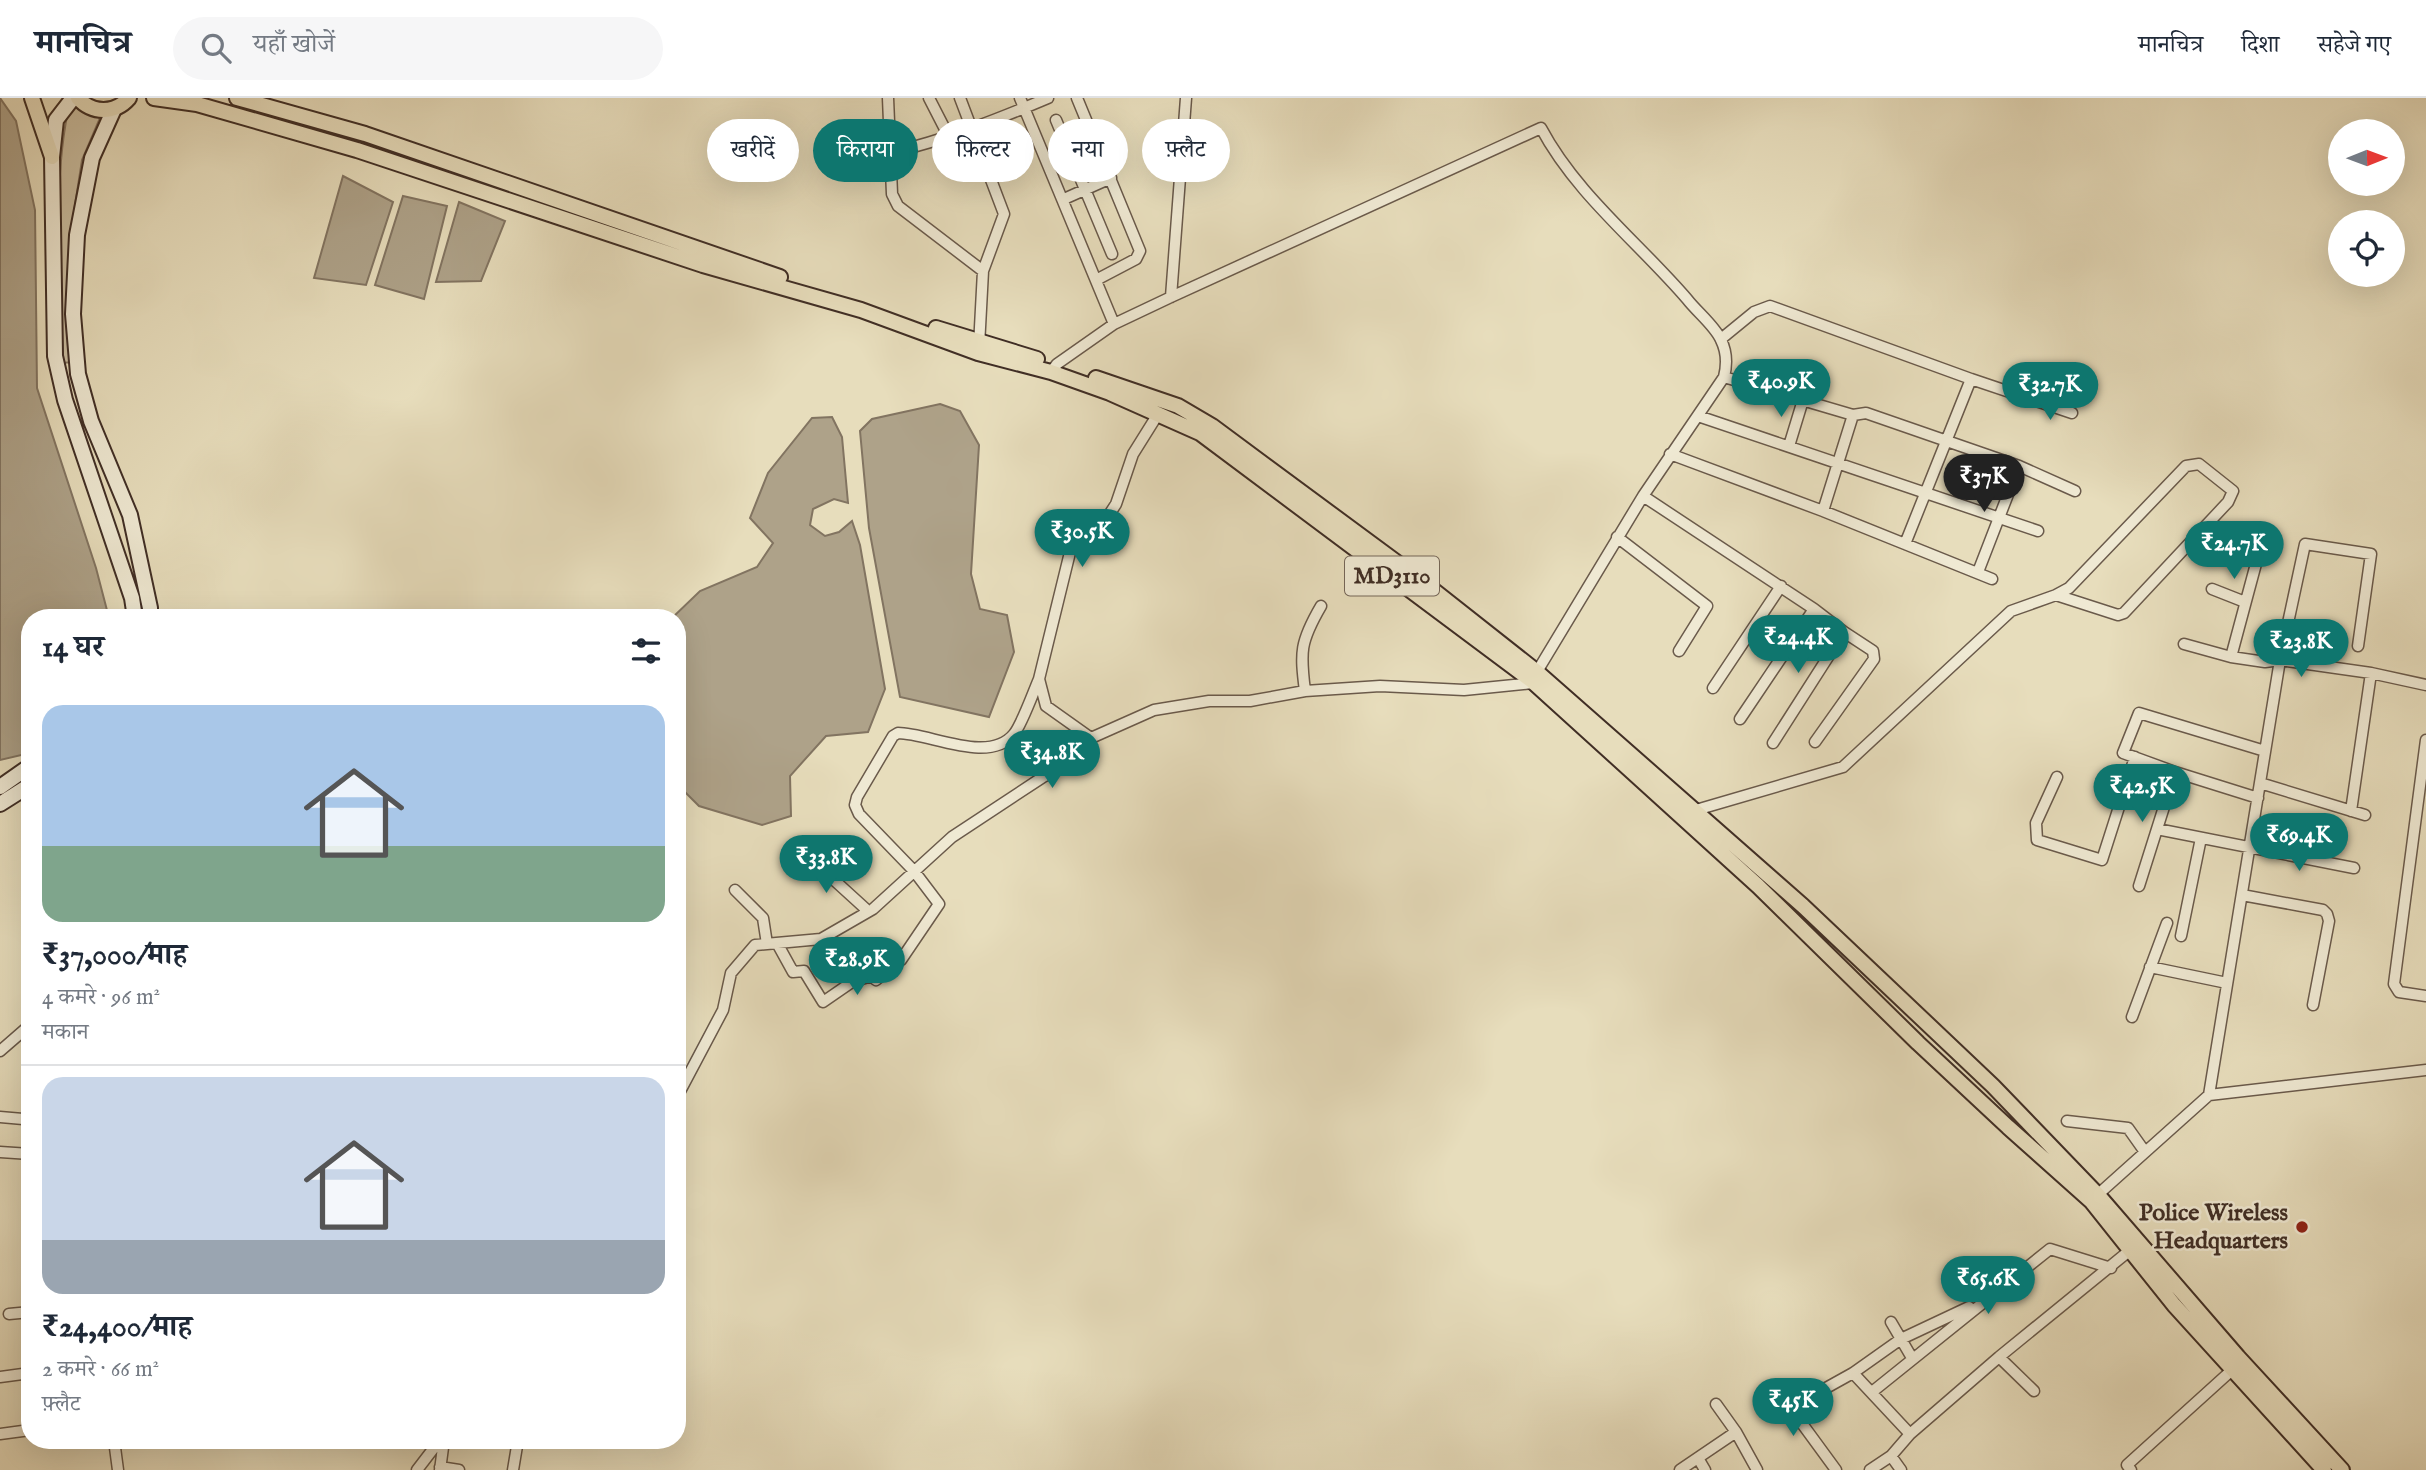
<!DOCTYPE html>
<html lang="hi">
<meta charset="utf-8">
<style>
:root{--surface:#fff;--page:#f6f6f7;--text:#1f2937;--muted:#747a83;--line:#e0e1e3;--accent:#0f766e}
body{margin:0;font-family:"IM FELL English","Noto Serif Devanagari",serif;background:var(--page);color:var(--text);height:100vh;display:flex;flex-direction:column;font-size:26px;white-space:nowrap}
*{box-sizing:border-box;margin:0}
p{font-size:23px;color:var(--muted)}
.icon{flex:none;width:38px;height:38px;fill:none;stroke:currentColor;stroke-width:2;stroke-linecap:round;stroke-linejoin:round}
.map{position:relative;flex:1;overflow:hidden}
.side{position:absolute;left:21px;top:511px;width:665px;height:840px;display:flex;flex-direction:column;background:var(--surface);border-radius:28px;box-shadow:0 7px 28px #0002}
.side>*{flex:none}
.hud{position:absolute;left:707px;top:21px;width:665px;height:63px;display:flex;gap:14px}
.needle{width:46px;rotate:89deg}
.buttons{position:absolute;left:2328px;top:21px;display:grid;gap:14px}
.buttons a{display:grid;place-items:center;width:77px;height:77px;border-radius:50%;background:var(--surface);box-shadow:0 7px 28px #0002;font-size:35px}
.price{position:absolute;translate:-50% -60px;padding:0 16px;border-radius:24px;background:var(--accent);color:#fff;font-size:23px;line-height:46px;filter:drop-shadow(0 2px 4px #0008)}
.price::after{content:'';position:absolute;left:50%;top:42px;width:21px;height:16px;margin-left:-10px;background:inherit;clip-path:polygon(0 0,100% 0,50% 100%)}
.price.current{background:#222;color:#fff}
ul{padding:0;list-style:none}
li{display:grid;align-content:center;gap:14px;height:371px;padding:0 21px}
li+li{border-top:2px solid var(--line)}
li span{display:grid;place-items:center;height:217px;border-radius:21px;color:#555}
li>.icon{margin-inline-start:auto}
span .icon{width:126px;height:126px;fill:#fffc;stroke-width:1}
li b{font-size:30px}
h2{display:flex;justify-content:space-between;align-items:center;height:84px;padding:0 21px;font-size:30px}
.chip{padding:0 24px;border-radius:32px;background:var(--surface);box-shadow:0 7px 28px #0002;font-size:24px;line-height:63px}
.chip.current{background:var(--accent);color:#fff}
header{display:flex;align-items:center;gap:42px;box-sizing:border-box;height:98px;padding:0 35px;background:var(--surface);border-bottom:2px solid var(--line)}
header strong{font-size:33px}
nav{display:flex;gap:38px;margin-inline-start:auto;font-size:24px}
.search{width:490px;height:63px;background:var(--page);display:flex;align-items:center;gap:18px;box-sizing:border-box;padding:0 24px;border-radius:38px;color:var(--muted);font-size:26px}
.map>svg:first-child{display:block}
</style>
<header>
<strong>मानचित्र</strong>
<div class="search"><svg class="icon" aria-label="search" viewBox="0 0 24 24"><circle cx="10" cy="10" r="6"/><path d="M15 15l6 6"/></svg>यहाँ खोजें</div>
<nav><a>मानचित्र</a><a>दिशा</a><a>सहेजे गए</a></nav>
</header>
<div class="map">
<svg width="2426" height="1372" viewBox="0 0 2426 1372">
<rect width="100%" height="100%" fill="#e7ddbc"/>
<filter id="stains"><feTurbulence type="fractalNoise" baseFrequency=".00286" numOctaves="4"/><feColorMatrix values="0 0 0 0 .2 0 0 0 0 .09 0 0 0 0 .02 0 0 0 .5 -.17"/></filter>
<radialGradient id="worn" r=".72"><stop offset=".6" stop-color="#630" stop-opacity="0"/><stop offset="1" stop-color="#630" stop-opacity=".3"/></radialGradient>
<path fill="#cbbfa2" stroke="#867664" stroke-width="2" d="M70 4 100 20 82 62 70 139 72 264 63 265C61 183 51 83 70 4Z"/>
<path fill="#aea289" stroke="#827461" stroke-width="2" d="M0 0 16 23 35 112 37 290 96 470 109 520H30V655L0 662Z
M343 78 393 104 366 187 314 180Z
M403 98 447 108 424 201 375 187Z
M459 104 505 123 481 183 436 184Z
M940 306 960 313 979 347 971 476 980 511 1007 517 1014 554 989 619 900 599 869 430 860 333 872 321Z
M832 319 842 339 848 405 834 401 813 411 810 427 825 438 839 434 852 423 860 447 885 591 868 634 826 638 790 678 791 718 762 727 699 708 682 691 677 692V520H672L700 493 757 469 773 445 750 420 768 375 812 320Z"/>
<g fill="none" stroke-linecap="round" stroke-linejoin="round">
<g stroke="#6a5a4b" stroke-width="13">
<path id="street" d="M888 0 892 96 898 108 983 173
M929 0 949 39
M960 0 1004 116 983 173 979 248
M1020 0 1114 226
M1077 0 1140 153 1136 161 1096 182
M1056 22 1112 156
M890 55C945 42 996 22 1048 0
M1064 101 1111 80
M1171 199 1186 0
M1721 241 1754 214 1770 208 1971 281 2072 315
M1051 274 1057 266 1114 226 1171 199 1541 30C1576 96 1639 145 1687 201 1697 214 1715 228 1721 242 1727 254 1727 267 1724 279L1643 398 1535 577
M1724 279 1853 317 1866 315 2019 368 2075 393
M1698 318 2038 433
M1789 348 1803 302
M1670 356 1823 413 1992 481
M1643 398 1814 511 1740 621
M1823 413 1853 317
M1617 439 1707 508 1679 553
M1905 446 1971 281
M1978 474 2019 368
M2212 491 2245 504
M2184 546 2231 559 2265 564 2280 562 2371 575 2426 587
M2231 559 2257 462
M1713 590 1781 488
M1305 593C1300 554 1300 544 1321 508
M1091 640 1046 608 1039 581 1074 438 1083 422 1098 425 1107 420 1116 406 1133 356 1158 316
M2426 642 2394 886 2399 894 2426 898
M1815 644 1874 561 1873 553 1844 534
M1773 645 1844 534 1814 511
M2057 679 2036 725 2037 742 2102 762 2135 659
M2260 685 2365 717
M2258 700 2175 674 2123 655 2139 615 2265 653
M1696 712 1843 669 2011 513 2056 497 2069 490 2186 368 2199 366 2233 393 2228 404 2124 515 2118 517 2056 497
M2351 713 2371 575
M2157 731 2354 770
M819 753 834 782 868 813
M2139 788 2175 674
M735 792 763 820 767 846
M2242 797 2323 812 2327 816 2329 823 2313 907
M2181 838 2201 740
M777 845 793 874 804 873 823 904 852 884 871 878 876 882 901 862 939 806 914 773 859 716 855 707 857 699 893 638 898 635C929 635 989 667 1014 636 1022 626 1033 595 1039 581
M2150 869 2227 885
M2132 919 2167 825
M0 953 30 927
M2209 997 2280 562 2305 446 2371 456 2358 548
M677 999 723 912 731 875 755 847 821 841 873 811 952 739 1043 679 1082 660 1091 640 1154 612 1209 603H1250L1305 593 1380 588 1464 592 1533 585
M0 1019 23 1021
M2067 1023 2128 1030 2145 1054
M0 1054 30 1056
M2094 1100 2209 997 2426 972
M9 1216 30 1214
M1891 1224 1912 1260
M1999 1259 2034 1293
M1853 1275 1910 1336
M0 1279 30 1275
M1776 1290 1836 1372
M1872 1294 2050 1151 2111 1170
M1716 1306 1736 1334 1757 1372
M1790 1310 1853 1275 1901 1241 1969 1209
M0 1336 30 1332
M114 1342 118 1372
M346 1344V1342
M1891 1358 1901 1372
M1698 1360 1705 1372
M440 1369 459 1372
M417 1372 440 1342
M440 1372 444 1342
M513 1372 518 1342
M1680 1372 1736 1334
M1870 1372 1891 1358 1910 1336 1999 1259 2134 1149
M2131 1372 2127 1367 2232 1272 2234 1266"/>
</g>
<g stroke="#402e25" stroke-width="18">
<path id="secondary" d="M73 0 56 22 52 59 55 258 65 302 132 500 135 520
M114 11 92 60 77 137 73 216 78 276 91 323 130 417 150 510V520
M0 689 30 668
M0 706 30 687"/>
</g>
<g stroke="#402e25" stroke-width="18">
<path id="primary" d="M32 0 52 59
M78 0C92 16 115 16 129 0
M154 0 197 6 357 52 703 167 861 212 978 255 1051 274 1110 295 1200 335 1532 583 1758 788 1918 945 2008 1029 2091 1103 2174 1207 2324 1372
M237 0 365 36 780 179
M936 230 1037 261
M1096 280 1178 308 1212 328 1423 484 1537 574 1803 808 1993 988 2098 1097 2238 1259 2342 1372"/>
</g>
<use href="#street" stroke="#efe9d3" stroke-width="10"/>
<use href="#secondary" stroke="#efe9d3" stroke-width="14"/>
<use href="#primary" stroke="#e7ddbc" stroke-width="14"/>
</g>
<circle fill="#8f2418" stroke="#efe9d3" stroke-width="2.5" cx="2302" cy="1129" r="7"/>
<g text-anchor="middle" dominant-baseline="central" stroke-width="5" stroke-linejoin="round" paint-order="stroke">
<rect fill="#efe9d3" stroke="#746659" stroke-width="2" x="1345" y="458.5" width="94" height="39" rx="5"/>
<g font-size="23" font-weight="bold" fill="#402e25">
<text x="1392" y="478">MD3110</text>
</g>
<g font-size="24" font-weight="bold" fill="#402e25" stroke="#efe9d3" text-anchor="end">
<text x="2288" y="1115">Police Wireless<tspan x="2288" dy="28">Headquarters</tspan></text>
</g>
</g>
<rect width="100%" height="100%" filter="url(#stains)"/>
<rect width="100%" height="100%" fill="url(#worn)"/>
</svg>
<div class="buttons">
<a><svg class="needle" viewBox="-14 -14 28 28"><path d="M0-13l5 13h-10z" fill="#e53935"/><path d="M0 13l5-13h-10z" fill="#747a83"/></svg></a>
<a><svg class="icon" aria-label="locate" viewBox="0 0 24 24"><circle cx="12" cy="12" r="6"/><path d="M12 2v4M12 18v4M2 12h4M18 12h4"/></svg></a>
</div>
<b class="price" style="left:1781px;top:321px">₹40.9K</b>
<b class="price" style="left:2050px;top:324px">₹32.7K</b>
<b class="price current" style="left:1984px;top:416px">₹37K</b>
<b class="price" style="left:1082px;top:471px">₹30.5K</b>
<b class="price" style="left:2234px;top:483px">₹24.7K</b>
<b class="price" style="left:1798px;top:577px">₹24.4K</b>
<b class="price" style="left:2301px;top:581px">₹23.8K</b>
<b class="price" style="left:1052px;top:692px">₹34.8K</b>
<b class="price" style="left:2142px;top:726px">₹42.5K</b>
<b class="price" style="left:2299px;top:775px">₹69.4K</b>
<b class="price" style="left:826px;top:797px">₹33.8K</b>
<b class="price" style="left:857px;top:899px">₹28.9K</b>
<b class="price" style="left:1988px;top:1218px">₹65.6K</b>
<b class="price" style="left:1793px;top:1340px">₹45K</b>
<div class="hud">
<a class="chip">खरीदें</a>
<a class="chip current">किराया</a>
<a class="chip">फ़िल्टर</a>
<a class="chip">नया</a>
<a class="chip">फ़्लैट</a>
</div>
<section class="side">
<h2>14 घर<svg class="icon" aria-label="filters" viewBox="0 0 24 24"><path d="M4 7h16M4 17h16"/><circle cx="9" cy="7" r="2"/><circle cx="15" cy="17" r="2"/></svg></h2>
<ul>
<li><span style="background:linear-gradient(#a9c7e8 65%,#7fa58c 0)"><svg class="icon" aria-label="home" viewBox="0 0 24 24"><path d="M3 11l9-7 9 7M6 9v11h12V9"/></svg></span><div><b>₹37,000/माह</b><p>4 कमरे · 96 m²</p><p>मकान</p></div></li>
<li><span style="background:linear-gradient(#c9d6e8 75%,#9aa5b1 0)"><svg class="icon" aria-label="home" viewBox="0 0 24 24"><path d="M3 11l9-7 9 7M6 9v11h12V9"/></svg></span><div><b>₹24,400/माह</b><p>2 कमरे · 66 m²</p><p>फ़्लैट</p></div></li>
</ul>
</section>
</div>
